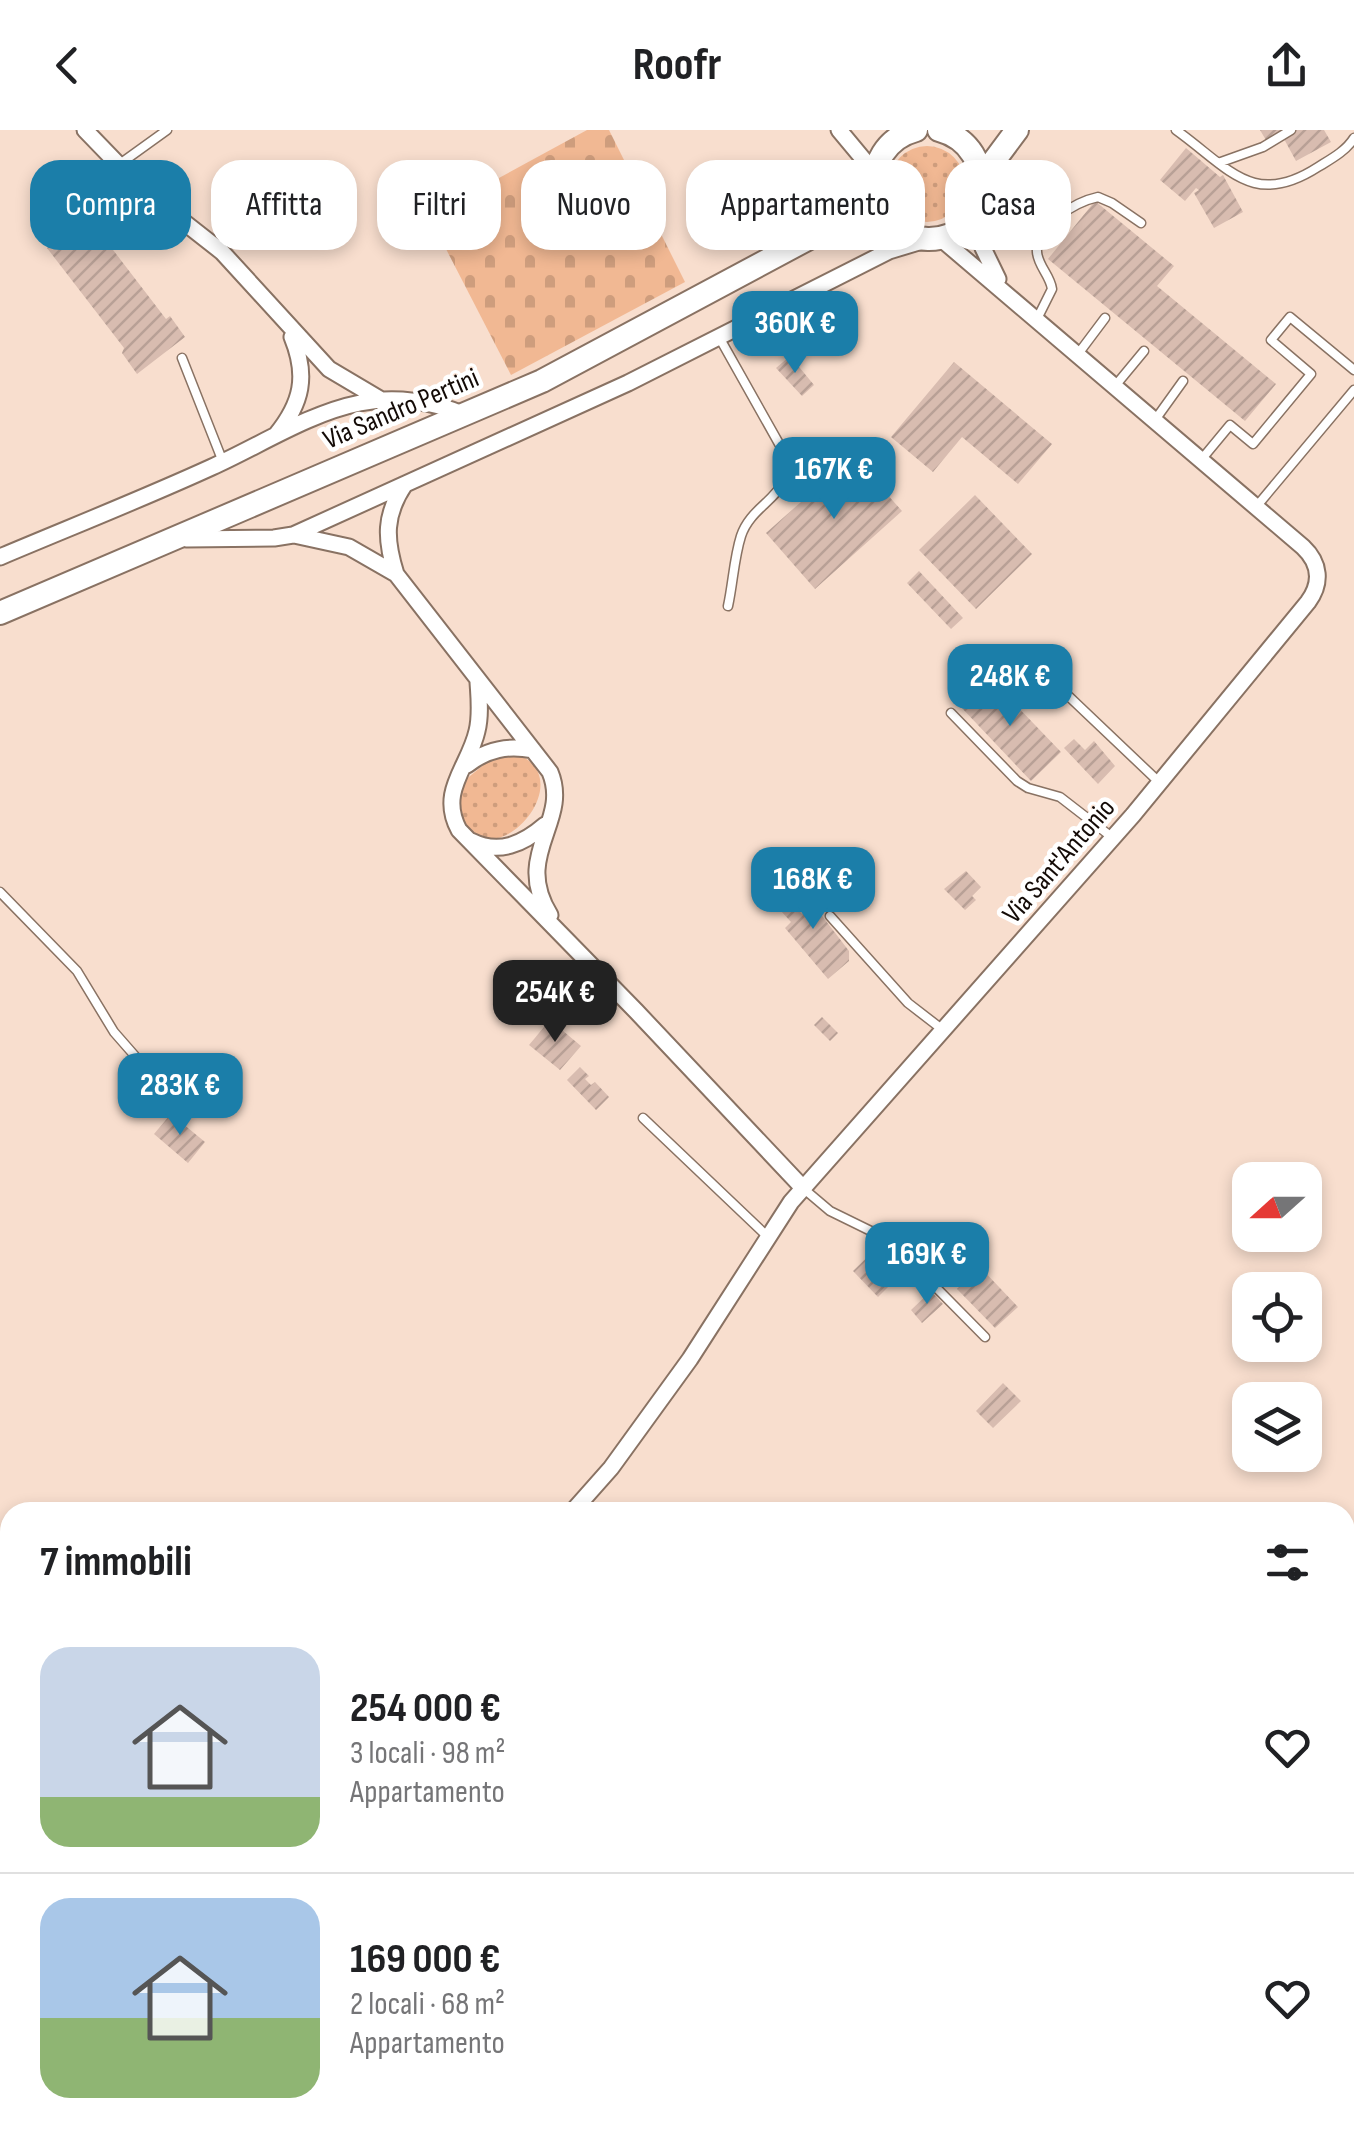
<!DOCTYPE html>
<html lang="it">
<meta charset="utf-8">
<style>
:root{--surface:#fff;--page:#f6f6f6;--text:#202124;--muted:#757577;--line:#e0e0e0;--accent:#1b7ea9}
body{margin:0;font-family:"Sofia Sans Condensed",sans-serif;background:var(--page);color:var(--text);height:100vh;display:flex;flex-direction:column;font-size:38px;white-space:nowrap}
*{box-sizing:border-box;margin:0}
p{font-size:32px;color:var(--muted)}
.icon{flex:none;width:55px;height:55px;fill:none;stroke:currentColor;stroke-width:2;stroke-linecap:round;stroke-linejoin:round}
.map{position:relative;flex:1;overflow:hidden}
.side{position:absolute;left:0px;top:1372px;width:1355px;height:642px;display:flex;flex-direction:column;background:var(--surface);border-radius:30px 30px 0 0;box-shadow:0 5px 15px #0003}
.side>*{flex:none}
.banner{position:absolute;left:30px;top:30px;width:1295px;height:90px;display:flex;gap:20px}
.needle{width:65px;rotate:249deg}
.tools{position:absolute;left:1232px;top:1032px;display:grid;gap:20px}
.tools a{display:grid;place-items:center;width:90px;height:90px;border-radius:20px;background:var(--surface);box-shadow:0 5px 15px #0003;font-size:50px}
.price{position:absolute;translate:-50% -85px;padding:0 22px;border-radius:20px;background:var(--accent);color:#fff;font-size:32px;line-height:65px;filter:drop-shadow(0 2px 5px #0008)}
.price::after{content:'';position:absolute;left:50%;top:60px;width:30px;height:22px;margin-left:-15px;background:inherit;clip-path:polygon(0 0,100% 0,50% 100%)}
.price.active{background:#222;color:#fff}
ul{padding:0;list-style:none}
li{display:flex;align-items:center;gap:30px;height:250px;padding:0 40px}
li+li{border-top:2px solid var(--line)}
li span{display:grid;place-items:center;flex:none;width:280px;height:200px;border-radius:30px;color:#555}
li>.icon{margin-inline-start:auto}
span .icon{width:120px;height:120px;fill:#fffc;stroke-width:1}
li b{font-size:42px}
h2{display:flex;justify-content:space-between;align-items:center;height:120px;padding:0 40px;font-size:42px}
.tag{padding:0 35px;border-radius:30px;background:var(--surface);box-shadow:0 5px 15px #0003;font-size:35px;line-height:90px}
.tag.active{background:var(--accent);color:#fff}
header{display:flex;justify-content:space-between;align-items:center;height:130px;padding:0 40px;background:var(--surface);font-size:45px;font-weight:700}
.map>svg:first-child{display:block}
</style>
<header><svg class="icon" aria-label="back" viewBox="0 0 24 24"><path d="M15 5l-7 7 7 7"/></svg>Roofr<svg class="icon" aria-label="share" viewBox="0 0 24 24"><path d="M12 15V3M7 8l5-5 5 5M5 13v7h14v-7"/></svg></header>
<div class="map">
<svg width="1354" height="2013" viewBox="0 0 1354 2013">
<defs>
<pattern id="grass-dots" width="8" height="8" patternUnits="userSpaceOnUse" patternTransform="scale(2.5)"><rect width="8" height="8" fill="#f1b893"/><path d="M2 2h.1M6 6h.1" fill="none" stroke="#ce9d7d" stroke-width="1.8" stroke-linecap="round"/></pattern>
<pattern id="cemetery-stones" width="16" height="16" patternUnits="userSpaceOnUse" patternTransform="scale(2.5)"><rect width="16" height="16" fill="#f1b893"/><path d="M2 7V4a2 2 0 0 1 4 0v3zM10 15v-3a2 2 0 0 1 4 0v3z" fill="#ce9d7d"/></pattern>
<pattern id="building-hatch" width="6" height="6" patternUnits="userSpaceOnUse" patternTransform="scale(2.5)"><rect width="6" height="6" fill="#d8bcb0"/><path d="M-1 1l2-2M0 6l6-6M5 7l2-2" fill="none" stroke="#b8a096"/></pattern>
</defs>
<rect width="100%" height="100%" fill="#f8dece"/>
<path fill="url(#grass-dots)" d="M889 54a38 38 0 1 1 76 0a38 38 0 1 1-76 0Z
M517 624C571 645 520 718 483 708 471 706 465 697 458 689L459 655 492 628Z"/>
<path fill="url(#cemetery-stones)" d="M587 0H609L685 152 511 245 429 86Z"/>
<path fill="url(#building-hatch)" d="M1260 0H1324L1331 12 1296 31 1284 9 1270 17Z
M1186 18 1220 47 1223 45 1243 82 1214 98 1194 63 1199 60 1196 58 1185 71 1160 50Z
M1095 71 1174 136 1157 156 1276 254 1245 291 1048 129Z
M87 86 166 189 170 186 185 207 137 244 122 223 124 218 47 118Z
M790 226 814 255 802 266 776 238Z
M954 232 1052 314 1018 354 962 307 933 342 891 307Z
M853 326 902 381 815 459 766 403Z
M975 365 1032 424 976 479 919 420Z
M919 441 963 488 951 499 907 453Z
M989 547 1061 622 1031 651 959 575Z
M1074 609 1085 620 1094 611 1115 636 1098 654 1064 618Z
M966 741 981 757 972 766 976 770 965 780 944 759Z
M798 755 812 771 800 782 802 784 813 774 849 821V831L828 849 785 798 791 792 771 770 777 765 780 770Z
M822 887 838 903 830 911 814 895Z
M550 890 581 916 560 940 529 915Z
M580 937 589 946 585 949 591 955 595 952 609 967 596 980 567 950Z
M141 941 157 954 136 979 120 965Z
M171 984 205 1012 188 1033 154 1004Z
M881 1114 906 1139 878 1167 853 1141Z
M980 1137 1018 1177 995 1198 957 1159Z
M931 1161 943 1174 922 1193 911 1180Z
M1003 1253 1021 1271 993 1298 976 1281Z
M78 2005H117L122 2013H84Z
M773 2005H813L817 2011 763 2013Z"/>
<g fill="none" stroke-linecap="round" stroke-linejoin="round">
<g stroke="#897263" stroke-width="11">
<path id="service" d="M1176 0C1229 38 1253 79 1318 37 1331 29 1346 21 1354 8
M1221 32 1263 17 1291 0
M117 36 167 0
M1037 189 1052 159C1050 145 1038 136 1037 122 1035 96 1075 72 1098 67L1112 73 1141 93
M719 207 782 319C800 366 753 369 741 406 734 428 733 453 728 476
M1078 224 1105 188
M182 228 223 332
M1115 256 1144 221
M1155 290 1183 251
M1201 330 1230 295 1253 314 1311 244 1271 210 1290 187 1354 240
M1256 377 1354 260
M1040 539 1160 653
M951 583 1017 651 1028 658 1060 667 1113 708
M0 762 77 841 114 902 135 926
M830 786 908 873 943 900
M643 988 767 1106
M804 1059 830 1081 881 1106 898 1119 985 1207
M1345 1484 1354 1482
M20 2005 26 2013
M136 2005 142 2013
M253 2005 258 2013
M753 2005 759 2013
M873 2005 879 2013"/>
</g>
<g stroke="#897263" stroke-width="19">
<path id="minor" d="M85 0 143 60 222 122 329 239 383 271
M839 0 874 42
M972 86 983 118 998 149
M276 305C302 273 308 246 292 207
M294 405 349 417 396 444 550 642C571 692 512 724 550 785
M186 409 274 408 293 405 628 253 889 121 922 111
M0 427C71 397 142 369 212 337 259 316 309 283 360 273 394 266 433 271 465 285
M396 444C385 409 384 385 405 354
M478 552C479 568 481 585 477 601 469 637 438 661 459 700L636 881 803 1058
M467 635C487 619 508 615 533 620
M471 711C499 725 523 714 545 695
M572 1382 611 1338 690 1229 791 1072 1133 685 1308 472C1322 453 1320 433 1303 417L939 107
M0 1950 10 1946
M299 2005 305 2013
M490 2005 496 2013"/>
</g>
<g stroke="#897263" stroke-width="26">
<path id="secondary" d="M916 0C855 16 862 108 928 109 992 110 1002 17 939 0
M982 47 1017 0
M813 106 897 100
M0 483 542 251 813 106 873 57"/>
</g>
<g stroke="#a98094" stroke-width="29">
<path id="primary" d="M1345 1569 1354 1568
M0 1979 10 1976"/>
</g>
<g stroke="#a98094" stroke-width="29">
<path id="trunk" d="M1345 1538 1354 1536
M1345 1860 1354 1853
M1345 1897 1354 1889
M1139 2013 1146 2005
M1165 2013 1174 2005
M1208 2013 1217 2005"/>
</g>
<path stroke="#a08d81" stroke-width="2.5" stroke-dasharray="5 8" stroke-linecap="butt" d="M1345 1960 1354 1958
M1262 2013 1272 2005"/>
<use href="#service" stroke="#fff" stroke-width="8"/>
<use href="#minor" stroke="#fff" stroke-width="15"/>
<use href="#secondary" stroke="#fff" stroke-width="22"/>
<use href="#primary" stroke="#fcd9ed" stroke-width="25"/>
<use href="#trunk" stroke="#fbcce7" stroke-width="25"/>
</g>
<g text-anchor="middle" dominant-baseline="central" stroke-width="9" stroke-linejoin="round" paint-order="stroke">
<g font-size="28" fill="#130a06" stroke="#fff">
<text transform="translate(401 279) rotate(-23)">Via Sandro Pertini</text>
<text transform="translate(1059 731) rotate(-49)">Via Sant'Antonio</text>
</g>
</g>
</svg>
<div class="tools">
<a><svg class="needle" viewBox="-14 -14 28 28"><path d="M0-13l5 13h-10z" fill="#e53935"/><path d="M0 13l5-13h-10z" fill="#757577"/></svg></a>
<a><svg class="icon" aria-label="locate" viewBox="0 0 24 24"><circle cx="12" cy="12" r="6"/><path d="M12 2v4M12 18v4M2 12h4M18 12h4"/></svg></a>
<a><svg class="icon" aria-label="layers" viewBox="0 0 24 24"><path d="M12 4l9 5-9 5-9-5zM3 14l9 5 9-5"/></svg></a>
</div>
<b class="price" style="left:795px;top:246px">360K €</b>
<b class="price" style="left:834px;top:392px">167K €</b>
<b class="price" style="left:1010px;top:599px">248K €</b>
<b class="price" style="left:813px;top:802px">168K €</b>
<b class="price active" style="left:555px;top:915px">254K €</b>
<b class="price" style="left:180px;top:1008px">283K €</b>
<b class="price" style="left:927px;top:1177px">169K €</b>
<div class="banner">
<a class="tag active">Compra</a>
<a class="tag">Affitta</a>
<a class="tag">Filtri</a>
<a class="tag">Nuovo</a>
<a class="tag">Appartamento</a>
<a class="tag">Casa</a>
</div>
<section class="side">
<h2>7 immobili<svg class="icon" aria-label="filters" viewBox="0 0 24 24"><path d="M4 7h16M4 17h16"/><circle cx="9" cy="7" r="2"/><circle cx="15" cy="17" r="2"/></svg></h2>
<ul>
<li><span style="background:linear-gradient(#c9d6e8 75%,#8fb573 0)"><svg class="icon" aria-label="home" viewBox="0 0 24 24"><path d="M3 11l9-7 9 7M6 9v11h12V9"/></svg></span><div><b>254 000 €</b><p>3 locali · 98 m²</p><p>Appartamento</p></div><svg class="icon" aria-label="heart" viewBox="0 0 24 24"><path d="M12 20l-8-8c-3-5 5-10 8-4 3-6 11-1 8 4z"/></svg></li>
<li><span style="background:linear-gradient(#a9c7e8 60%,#8fb573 0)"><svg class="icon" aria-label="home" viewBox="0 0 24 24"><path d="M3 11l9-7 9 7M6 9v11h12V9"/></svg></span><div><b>169 000 €</b><p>2 locali · 68 m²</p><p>Appartamento</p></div><svg class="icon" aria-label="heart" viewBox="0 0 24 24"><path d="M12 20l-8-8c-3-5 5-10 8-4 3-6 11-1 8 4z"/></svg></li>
</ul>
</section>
</div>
